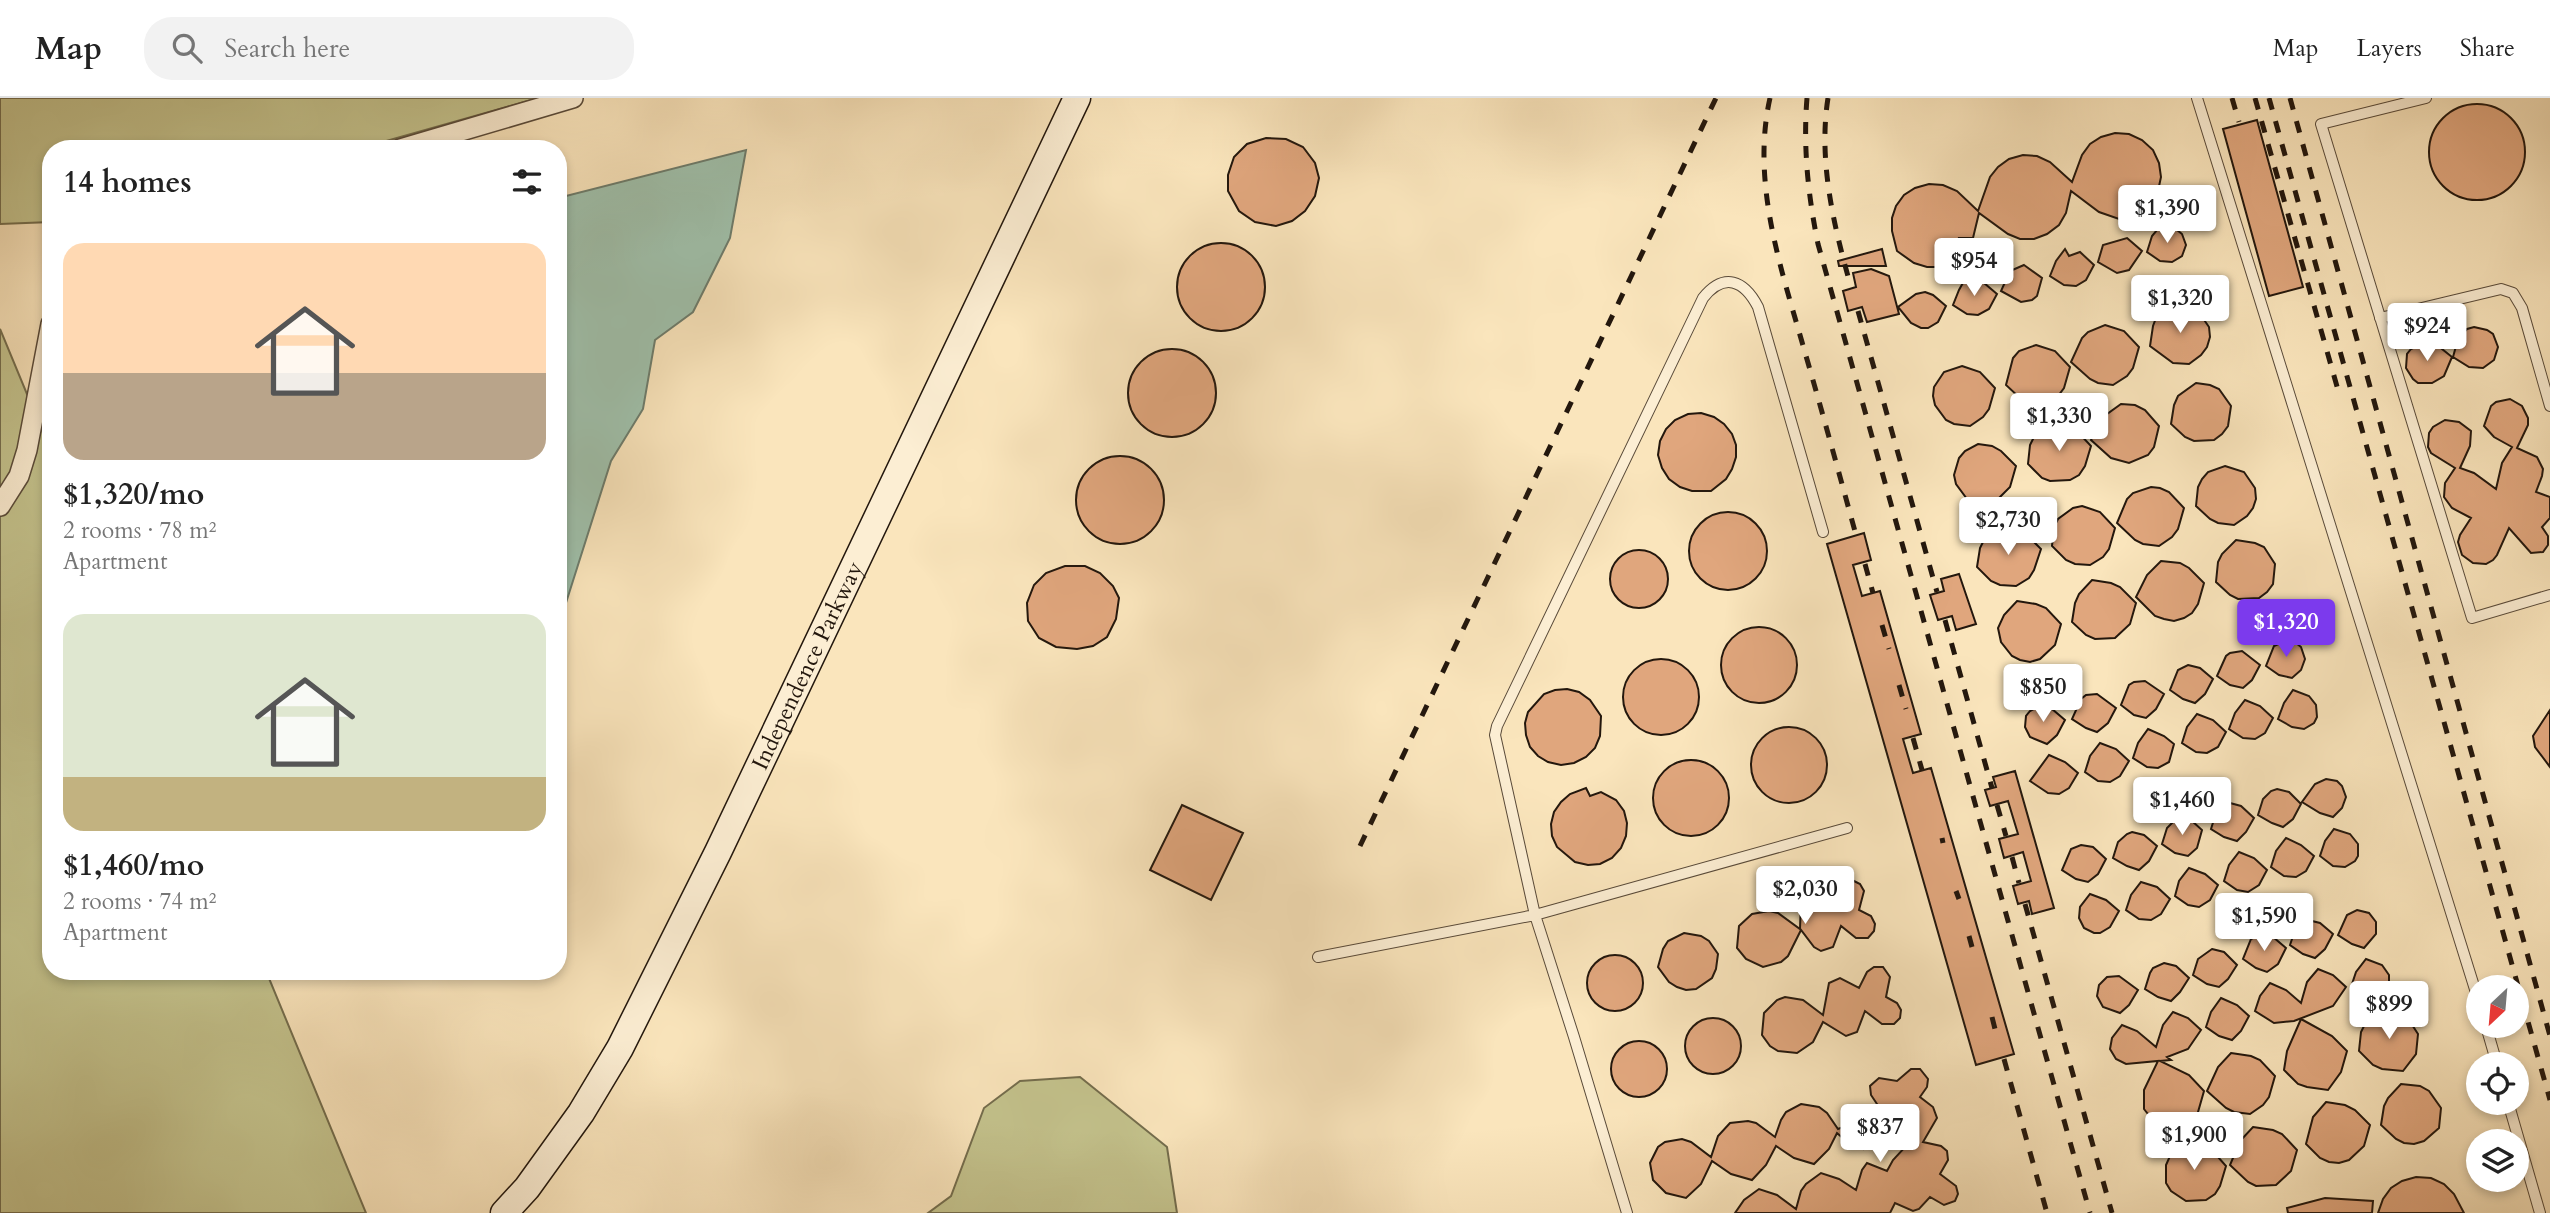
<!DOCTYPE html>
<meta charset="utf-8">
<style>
:root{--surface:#fff;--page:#f2f2f2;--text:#222;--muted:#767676;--line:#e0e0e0;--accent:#7c3aed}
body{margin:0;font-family:Cardo,serif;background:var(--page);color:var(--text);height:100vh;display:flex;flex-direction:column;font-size:26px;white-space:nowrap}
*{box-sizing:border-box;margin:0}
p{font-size:23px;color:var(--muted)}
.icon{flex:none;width:38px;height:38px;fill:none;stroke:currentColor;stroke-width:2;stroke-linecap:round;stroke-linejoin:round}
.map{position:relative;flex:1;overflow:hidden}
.sheet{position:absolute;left:42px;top:42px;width:525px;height:840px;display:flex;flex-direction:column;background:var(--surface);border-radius:28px;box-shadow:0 4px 10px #0003}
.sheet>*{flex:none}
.needle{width:46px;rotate:206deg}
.fabs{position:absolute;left:2466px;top:877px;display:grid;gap:14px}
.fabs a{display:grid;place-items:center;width:63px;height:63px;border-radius:50%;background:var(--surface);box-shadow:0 4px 10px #0003;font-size:35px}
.price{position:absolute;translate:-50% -60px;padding:0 16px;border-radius:7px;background:#fff;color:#222;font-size:23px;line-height:46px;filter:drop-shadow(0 2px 4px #0008)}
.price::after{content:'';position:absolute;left:50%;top:42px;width:21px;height:16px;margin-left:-10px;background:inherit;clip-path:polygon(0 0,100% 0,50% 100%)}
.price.on{background:var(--accent);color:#fff}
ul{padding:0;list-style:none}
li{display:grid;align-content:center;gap:14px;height:371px;padding:0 21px}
li span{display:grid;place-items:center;height:217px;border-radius:21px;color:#555}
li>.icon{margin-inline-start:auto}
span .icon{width:126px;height:126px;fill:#fffc;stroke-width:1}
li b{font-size:30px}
h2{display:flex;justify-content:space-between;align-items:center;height:84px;padding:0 21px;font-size:30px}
header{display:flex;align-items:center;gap:42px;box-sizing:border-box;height:98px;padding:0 35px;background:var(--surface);border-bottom:2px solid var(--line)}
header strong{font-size:33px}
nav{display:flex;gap:38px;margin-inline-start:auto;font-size:24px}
.search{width:490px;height:63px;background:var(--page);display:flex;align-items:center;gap:18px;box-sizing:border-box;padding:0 24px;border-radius:28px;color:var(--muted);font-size:26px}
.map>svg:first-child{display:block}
</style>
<header>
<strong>Map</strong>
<div class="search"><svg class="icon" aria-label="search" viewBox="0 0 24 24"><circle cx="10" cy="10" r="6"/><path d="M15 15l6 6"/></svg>Search here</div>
<nav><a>Map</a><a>Layers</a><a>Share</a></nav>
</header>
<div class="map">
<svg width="2550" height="1115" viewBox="0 0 2550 1115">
<rect width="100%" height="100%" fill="#fae5bc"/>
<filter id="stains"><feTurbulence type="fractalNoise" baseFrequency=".00286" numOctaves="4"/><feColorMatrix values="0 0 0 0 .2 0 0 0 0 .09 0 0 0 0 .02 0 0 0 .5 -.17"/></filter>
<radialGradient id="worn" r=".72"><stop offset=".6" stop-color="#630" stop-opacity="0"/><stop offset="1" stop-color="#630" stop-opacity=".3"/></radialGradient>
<path fill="#c4c38d" stroke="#746d4d" stroke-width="2" d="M0 0H538L358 51H51V124L0 126Z
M0 231 51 354V873H266L366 1115H0Z
M1080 979 1167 1049 1177 1115H928L951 1098 984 1010 1020 983Z"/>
<path fill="#9fc0ab" stroke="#6d7c6c" stroke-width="2" d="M746 52 730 140 693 214 655 242 643 311 611 363 565 508 558 523V100Z"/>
<path fill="#e0a67d" stroke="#23170d" stroke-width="2" d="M2429 54a48 48 0 1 1 96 0a48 48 0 1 1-96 0Z
M2257 22 2303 189 2269 198 2223 31Z
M2115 35 2129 36 2142 42 2153 52 2159 65 2161 79 2158 93 2150 105 2139 114 2119 121 2099 114 2071 93 2066 115 2059 127 2047 136 2034 141H2020L2008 136 1979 115 1973 140H1958L1971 145 1965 156 1953 165 1940 169H1927L1914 165 1897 153 1892 133V120L1896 108 1904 97 1915 90 1929 86 1943 87 1957 93 1978 113 1990 79 1998 69 2009 61 2023 57 2037 58 2050 64 2072 84 2082 57 2090 46 2101 39Z
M1266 40 1286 41 1303 49 1315 65 1319 80 1315 98 1305 113 1292 123 1276 128 1255 124 1239 113 1228 93V77L1234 59 1247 46Z
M2166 129 2177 132 2182 136 2186 147 2182 158 2172 164 2160 163 2147 154 2152 138 2157 132Z
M2127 140 2142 153 2129 172 2117 175 2098 164 2103 147Z
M1177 189a44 44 0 1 1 88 0a44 44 0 1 1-88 0Z
M1882 151 1886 168H1839L1838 163Z
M2065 151 2069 158 2080 154 2094 167 2086 182 2076 188 2064 187 2050 178 2056 163Z
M2024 167 2042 180 2037 198 2032 202 2021 204 2001 193 2010 173Z
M1871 171 1889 178 1899 216 1867 224 1862 209 1848 213 1843 193 1856 189 1853 175Z
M1969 182 1984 185 1997 196 1989 211 1978 217 1967 216 1953 207 1959 192 1964 183Z
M1925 194 1933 197 1946 208 1938 224 1928 230H1921L1911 225 1898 209 1916 196Z
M2180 207 2198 213 2209 229 2210 239 2207 249 2201 257 2189 266 2173 265 2150 248 2153 228 2156 220 2163 213Z
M2105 227 2124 233 2139 249 2133 270 2127 278 2113 287 2098 285 2090 281 2071 264 2082 240 2088 234Z
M2474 229 2487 232 2493 236 2498 249 2494 262 2483 270 2469 269 2453 259 2458 241 2467 231Z
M2423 245 2437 247 2452 259 2444 278 2432 285H2418L2413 281 2406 270 2407 256 2411 251Z
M2036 247 2055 253 2070 269 2064 290 2058 298 2045 307 2029 305 2021 301 2006 287 2013 260 2019 253Z
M1128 295a44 44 0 1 1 88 0a44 44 0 1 1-88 0Z
M1962 268 1980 274 1995 290 1989 311 1983 319 1970 328 1954 326 1946 322 1935 307 1933 298 1934 289 1944 274Z
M2196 285 2210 287 2219 291 2231 308 2228 328 2222 336 2214 342 2194 343 2185 339 2171 326 2174 307 2178 298Z
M2510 301 2522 308 2528 320V327L2517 350 2537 359 2543 371 2542 378 2536 394 2550 399V420L2542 429 2548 438V447L2543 454 2531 455 2509 430 2497 457 2493 462 2486 466 2473 465 2462 457 2458 444 2460 437 2471 420 2452 410 2444 399 2445 385 2455 370 2431 355 2428 349 2429 335 2433 329 2445 322 2459 324 2471 333 2470 348 2460 370 2474 375 2496 391 2502 365 2512 349 2494 339 2484 328 2491 308 2496 304Z
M2121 306 2135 307 2145 312 2159 328 2154 349 2148 357 2129 365 2111 360 2091 342 2103 319Z
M1701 315 1714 319 1724 326 1732 336 1736 347V359L1732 371 1726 381 1711 393H1692L1680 389 1669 381 1662 370 1658 357 1660 343 1666 331 1675 322 1688 316Z
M2052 325 2067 327 2076 332 2091 348 2085 368 2079 377 2070 382 2050 383 2042 380 2028 366 2030 347 2034 339Z
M1978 346 1992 348 2001 353 2016 368 2010 389 1996 403 1976 404 1967 401 1956 386 1954 377 1959 360 1965 353Z
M1076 402a44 44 0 1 1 88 0a44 44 0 1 1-88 0Z
M2225 368 2244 374 2255 390 2256 401 2253 410 2247 418 2234 427 2218 425 2210 421 2196 408 2198 389 2202 381 2208 374Z
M2151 389 2160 390 2169 394 2184 410 2178 431 2172 439 2159 448 2143 446 2135 442 2117 425 2127 401 2133 395Z
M2082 408 2100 414 2115 430 2109 451 2103 459 2090 467 2075 466 2066 462 2052 448 2054 429 2058 421 2073 410Z
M1689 453a39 39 0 1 1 78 0a39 39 0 1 1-78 0Z
M2007 429 2025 435 2041 451 2034 472 2029 480 2016 488 2000 487 1991 483 1977 469 1980 450 1984 442 1998 431Z
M1864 435 1871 462 1853 467 1862 498 1880 493 1921 636 1903 641 1913 675 1931 670 2014 956 1976 967 1827 446Z
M2236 442 2255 445 2264 449 2275 466 2273 486 2267 494 2259 500 2238 501 2230 497 2216 484 2218 464 2222 456Z
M1610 481a29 29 0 1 1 58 0a29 29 0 1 1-58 0Z
M2161 463 2180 465 2189 470 2204 485 2198 506 2192 515 2184 520 2174 523 2164 521 2155 518 2136 499 2147 477Z
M1065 468H1085L1100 475 1113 488 1119 500 1116 521 1107 539 1093 548 1077 551 1056 549 1039 540 1028 523 1027 505 1034 487 1046 475Z
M1959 476 1976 526 1956 532 1952 518 1938 522 1930 497 1944 493 1941 481Z
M2092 482 2111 485 2120 489 2136 505 2130 526 2115 540 2095 541 2086 537 2072 524 2075 505 2079 496Z
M2017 503 2036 506 2046 510 2061 526 2055 547 2040 561 2030 564 2020 562 2012 558 2001 544 1998 530 2004 517Z
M1721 567a38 38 0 1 1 76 0a38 38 0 1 1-76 0Z
M2285 543 2296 545 2301 549 2305 561 2301 572 2292 580 2279 577 2266 568 2274 548Z
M2242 553 2260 567 2252 582 2243 590 2230 587 2217 578 2226 558 2230 555Z
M1623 599a38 38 0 1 1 76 0a38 38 0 1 1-76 0Z
M2188 567 2200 570 2213 581 2205 596 2195 605 2183 601 2170 592 2178 572Z
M2145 583 2164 596 2156 611 2146 620 2134 617 2121 607 2129 587 2134 584Z
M1567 591 1579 594 1590 602 1601 618 1600 638 1595 650 1586 659 1574 665 1561 667 1548 664 1538 658 1530 649 1526 637 1525 625 1528 614 1544 596 1555 592Z
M2293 592 2309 598 2316 607 2317 619 2314 625 2304 631 2292 629 2278 621 2284 605Z
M2097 596 2116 610 2108 625 2097 634 2086 630 2072 621 2081 601 2086 597Z
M2245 602 2260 608 2273 620 2265 635 2255 641 2243 640 2229 631 2235 615Z
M2040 608 2052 611 2065 622 2057 637 2047 646 2030 639 2025 629 2026 618 2030 613Z
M2550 612V669L2535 649 2533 638Z
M2197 616 2213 622 2226 634 2218 649 2207 655 2196 654 2182 645 2187 629Z
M1751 667a38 38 0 1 1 76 0a38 38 0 1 1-76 0Z
M2148 631 2164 638 2174 646 2169 664 2158 670 2147 669 2133 660 2138 645Z
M2100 645 2116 651 2129 663 2120 678 2110 684 2098 683 2085 674 2090 658Z
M2049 657 2065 664 2078 675 2069 690 2059 696 2048 695 2030 683Z
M1653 700a38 38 0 1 1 76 0a38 38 0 1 1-76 0Z
M2015 673 2054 810 2032 816 2029 803 2018 806 2013 788 2031 783 2023 754 2004 760 1999 741 2018 736 2008 703 1990 708 1985 692 1996 689 1993 679Z
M2326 681 2337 683 2342 688 2346 699 2342 710 2333 719 2320 715 2302 704 2315 686Z
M1586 690 1590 698 1601 694 1616 702 1624 713 1627 725 1626 738 1621 750 1612 760 1600 766 1588 767 1575 764 1557 749 1552 738 1551 726 1554 714 1561 704 1570 696Z
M2277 691 2289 694 2301 706 2293 721 2283 729 2272 725 2258 717 2263 701 2271 693Z
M2230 705 2241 708 2254 720 2246 734 2237 743 2224 739 2211 731 2216 715 2224 707Z
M1182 707 1243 735 1211 802 1150 772Z
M2180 721 2192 723 2202 732 2197 750 2188 758 2175 755 2162 746 2167 730 2175 722Z
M2334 731 2350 736 2358 746V758L2355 763 2345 769 2333 768 2320 758 2325 743Z
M2132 734 2144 737 2157 748 2149 763 2139 772 2127 768 2113 760 2118 744 2127 736Z
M2286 740 2301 747 2314 758 2306 773 2296 779 2284 778 2271 769 2276 753Z
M2081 747 2093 749 2106 761 2098 776 2088 784 2076 781 2062 772 2071 751Z
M2239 754 2254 760 2267 772 2259 787 2248 794 2237 792 2224 783 2229 767Z
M2189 770 2205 776 2218 787 2210 802 2199 809 2188 807 2175 798 2179 783Z
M1852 782 1860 786 1864 793 1859 812 1871 818 1875 826 1874 833 1868 840H1856L1841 828 1833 849 1821 853 1814 849 1801 832 1788 858 1781 864 1763 869 1746 861 1737 850 1739 828 1752 816 1769 813 1778 815 1800 831 1801 801 1806 794 1815 792 1833 803 1841 788Z
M2141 784 2157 789 2170 801 2161 816 2151 822 2139 821 2126 812 2131 797Z
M2090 796 2106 802 2119 813 2110 829 2100 835H2094L2084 830 2079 820 2080 809Z
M2357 812 2369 815 2376 824V836L2364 850 2352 846 2338 837 2347 817Z
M2308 822 2320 825 2333 836 2325 851 2315 860 2303 856 2290 847 2295 832 2298 827Z
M1684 835 1701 838 1709 843 1718 856 1716 871 1712 880 1696 891 1686 892 1677 889 1669 884 1658 869 1663 851 1668 843Z
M2261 836 2273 839 2286 850 2278 866 2267 874 2256 870 2243 861 2251 841Z
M2212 851 2224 854 2237 867 2228 881 2219 889 2207 886 2193 877 2198 861Z
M1587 885a28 28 0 1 1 56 0a28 28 0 1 1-56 0Z
M2366 861 2382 867 2389 877V888L2381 904 2365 899 2351 889 2356 874Z
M2164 865 2176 868 2189 880 2180 894 2171 903 2158 899 2145 891 2150 875 2153 870Z
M1874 869H1883L1890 879 1886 899 1897 905 1901 912 1900 920 1894 926H1882L1865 913 1857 934 1846 938 1823 924 1813 944 1797 955 1778 953 1770 948 1762 937 1764 915 1777 902 1785 899 1803 902 1823 917 1829 885 1840 880 1859 890 1867 874Z
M2318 871 2333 877 2346 889 2333 908 2294 923 2274 925 2255 913 2260 898 2270 885 2286 892 2301 905 2307 884Z
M2119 878 2138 892 2129 907 2120 915 2103 909 2097 898 2099 887 2107 879Z
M2221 900 2237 907 2249 918 2241 933 2232 942 2219 938 2206 929 2211 914Z
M2379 912 2398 914 2407 919 2418 936 2416 956 2403 973 2382 971 2373 967 2359 953 2361 934 2365 926Z
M2173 914 2188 920 2201 932 2188 951 2167 959 2171 962 2160 963 2189 977 2204 993 2198 1014 2186 1031 2164 1029 2155 1025 2144 1011V992L2158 963 2126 966 2116 961 2110 951 2112 940 2122 927 2137 933 2156 949 2163 927Z
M1685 948a28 28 0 1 1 56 0a28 28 0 1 1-56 0Z
M2301 921 2332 938 2347 953 2341 974 2328 992 2307 989 2298 986 2284 972 2287 953Z
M1611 971a28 28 0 1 1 56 0a28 28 0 1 1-56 0Z
M2231 955 2251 958 2260 962 2275 978 2269 999 2263 1007 2250 1016 2234 1014 2226 1010 2207 993 2218 969Z
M1911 971H1920L1928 981 1927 989 1920 999 1933 1009 1937 1020 1923 1044 1941 1048 1947 1053 1948 1062 1940 1076 1956 1088 1958 1096 1955 1103 1944 1107 1930 1099 1919 1111 1913 1113 1895 1105 1890 1115H1735L1744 1102 1759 1091 1777 1097 1796 1111 1801 1093 1806 1086 1821 1075 1839 1081 1856 1092 1862 1072 1867 1065 1887 1073 1893 1062 1908 1046 1903 1045 1871 997 1870 988 1879 980 1897 983Z
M2401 986 2420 988 2429 993 2441 1010 2439 1030 2424 1043 2414 1046 2404 1045 2396 1041 2381 1027 2384 1008 2388 1000Z
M2326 1004 2345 1007 2355 1012 2370 1027 2364 1048 2349 1062 2339 1065 2329 1064 2320 1060 2306 1046 2313 1019Z
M1801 1006 1819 1009 1827 1015 1838 1031 1859 1023 1878 1029 1863 1051 1852 1048 1837 1035 1829 1051 1814 1066 1794 1060 1776 1048 1766 1067 1752 1082 1731 1076 1712 1063 1701 1086 1686 1100 1666 1095 1653 1082 1650 1065 1658 1049 1665 1044 1682 1041 1691 1044 1711 1059 1718 1038 1730 1025 1748 1023 1756 1025 1775 1039 1781 1022 1786 1014Z
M2253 1029 2273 1032 2282 1036 2297 1052 2291 1073 2276 1087 2256 1088 2248 1084 2230 1067 2240 1043Z
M2183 1045 2202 1047 2211 1051 2226 1068 2220 1088 2215 1096 2206 1102 2186 1103 2171 1093 2166 1085V1067L2170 1058Z
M2416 1079 2431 1080 2444 1086 2454 1096 2464 1115H2378L2383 1101 2391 1090 2402 1083Z
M2325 1100 2373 1103 2372 1115H2288L2287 1110Z"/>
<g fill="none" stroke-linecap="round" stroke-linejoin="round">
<g stroke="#594a39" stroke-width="12">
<path id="service" d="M2197 0 2478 901
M2426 0 2321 26 2472 520 2550 497
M2380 220 2501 191 2513 195 2522 210 2550 308
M1318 859 1535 817 1847 730
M2486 928 2497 966
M2508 1004 2540 1115
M1627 1115 1574 939 1535 817 1495 637 1497 628 1703 200C1724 174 1744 182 1758 209L1823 434"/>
</g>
<g stroke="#594a39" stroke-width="22">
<path id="minor" d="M400 51 573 0
M0 408 19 378 27 352 51 226"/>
</g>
<g stroke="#23170d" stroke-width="29">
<g id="secondary">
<path id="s1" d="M504 1115 527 1090 581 1015 620 950 718 754 1077 0"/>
</g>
</g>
<use href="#service" stroke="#fceed3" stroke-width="10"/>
<use href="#minor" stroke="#fceed3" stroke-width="19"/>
<use href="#secondary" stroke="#fceed3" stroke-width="26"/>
<path stroke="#23170d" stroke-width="5" stroke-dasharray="12 12" stroke-linecap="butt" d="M1770 0C1751 85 1781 170 1804 251 1822 313 1839 375 1856 437
M1807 0C1803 49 1808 97 1818 146L2090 1115
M1828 0C1818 63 1834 129 1851 189
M2232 0 2239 24
M2255 0 2340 299
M2269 0 2550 1002
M2290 0 2550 938
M1858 213 1937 494
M1865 466 1873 495
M1945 522 1992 690
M1882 527 1889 551
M1899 587 1906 611
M1913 640 1922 672
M1997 707 2006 738
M1942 740 1943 745
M1360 748 1716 0
M2012 759 2019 785
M1956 793 1959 801
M2025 806 2112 1115
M1969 838 1972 849
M1992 919 1995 931
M2004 961 2047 1115"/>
</g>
<g text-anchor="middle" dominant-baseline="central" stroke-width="5" stroke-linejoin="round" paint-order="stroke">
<g font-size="23" fill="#23170d" stroke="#fceed3">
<text stroke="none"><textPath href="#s1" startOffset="628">Independence Parkway</textPath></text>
</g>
</g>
<rect width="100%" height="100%" filter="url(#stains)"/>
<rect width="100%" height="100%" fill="url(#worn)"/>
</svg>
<div class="fabs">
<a><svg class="needle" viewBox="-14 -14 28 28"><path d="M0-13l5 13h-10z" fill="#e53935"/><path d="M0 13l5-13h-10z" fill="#767676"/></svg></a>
<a><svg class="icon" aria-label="locate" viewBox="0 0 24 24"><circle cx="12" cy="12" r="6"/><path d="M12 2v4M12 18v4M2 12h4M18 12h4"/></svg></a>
<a><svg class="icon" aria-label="layers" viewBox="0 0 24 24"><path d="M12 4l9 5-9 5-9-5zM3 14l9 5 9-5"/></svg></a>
</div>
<b class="price" style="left:2167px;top:147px">$1,390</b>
<b class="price" style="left:1974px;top:200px">$954</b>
<b class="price" style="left:2180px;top:237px">$1,320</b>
<b class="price" style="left:2427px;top:265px">$924</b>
<b class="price" style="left:2059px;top:355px">$1,330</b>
<b class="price" style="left:2008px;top:459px">$2,730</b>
<b class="price on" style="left:2286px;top:561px">$1,320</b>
<b class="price" style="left:2043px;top:626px">$850</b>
<b class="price" style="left:2182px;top:739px">$1,460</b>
<b class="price" style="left:1805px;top:828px">$2,030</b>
<b class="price" style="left:2264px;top:855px">$1,590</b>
<b class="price" style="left:2389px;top:943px">$899</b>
<b class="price" style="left:1880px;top:1066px">$837</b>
<b class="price" style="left:2194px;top:1074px">$1,900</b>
<section class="sheet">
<h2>14 homes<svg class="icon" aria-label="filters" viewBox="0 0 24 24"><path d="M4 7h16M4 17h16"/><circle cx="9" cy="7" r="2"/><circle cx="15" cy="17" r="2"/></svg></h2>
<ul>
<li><span style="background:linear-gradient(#ffd9b3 60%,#b9a48a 0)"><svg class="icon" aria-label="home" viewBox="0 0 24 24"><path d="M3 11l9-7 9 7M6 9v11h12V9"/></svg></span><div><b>$1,320/mo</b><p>2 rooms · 78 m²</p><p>Apartment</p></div></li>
<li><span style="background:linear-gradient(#dfe7d0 75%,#c2b280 0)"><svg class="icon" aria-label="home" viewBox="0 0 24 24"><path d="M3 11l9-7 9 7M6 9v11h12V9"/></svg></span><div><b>$1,460/mo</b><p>2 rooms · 74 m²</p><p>Apartment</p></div></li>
</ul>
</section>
</div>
